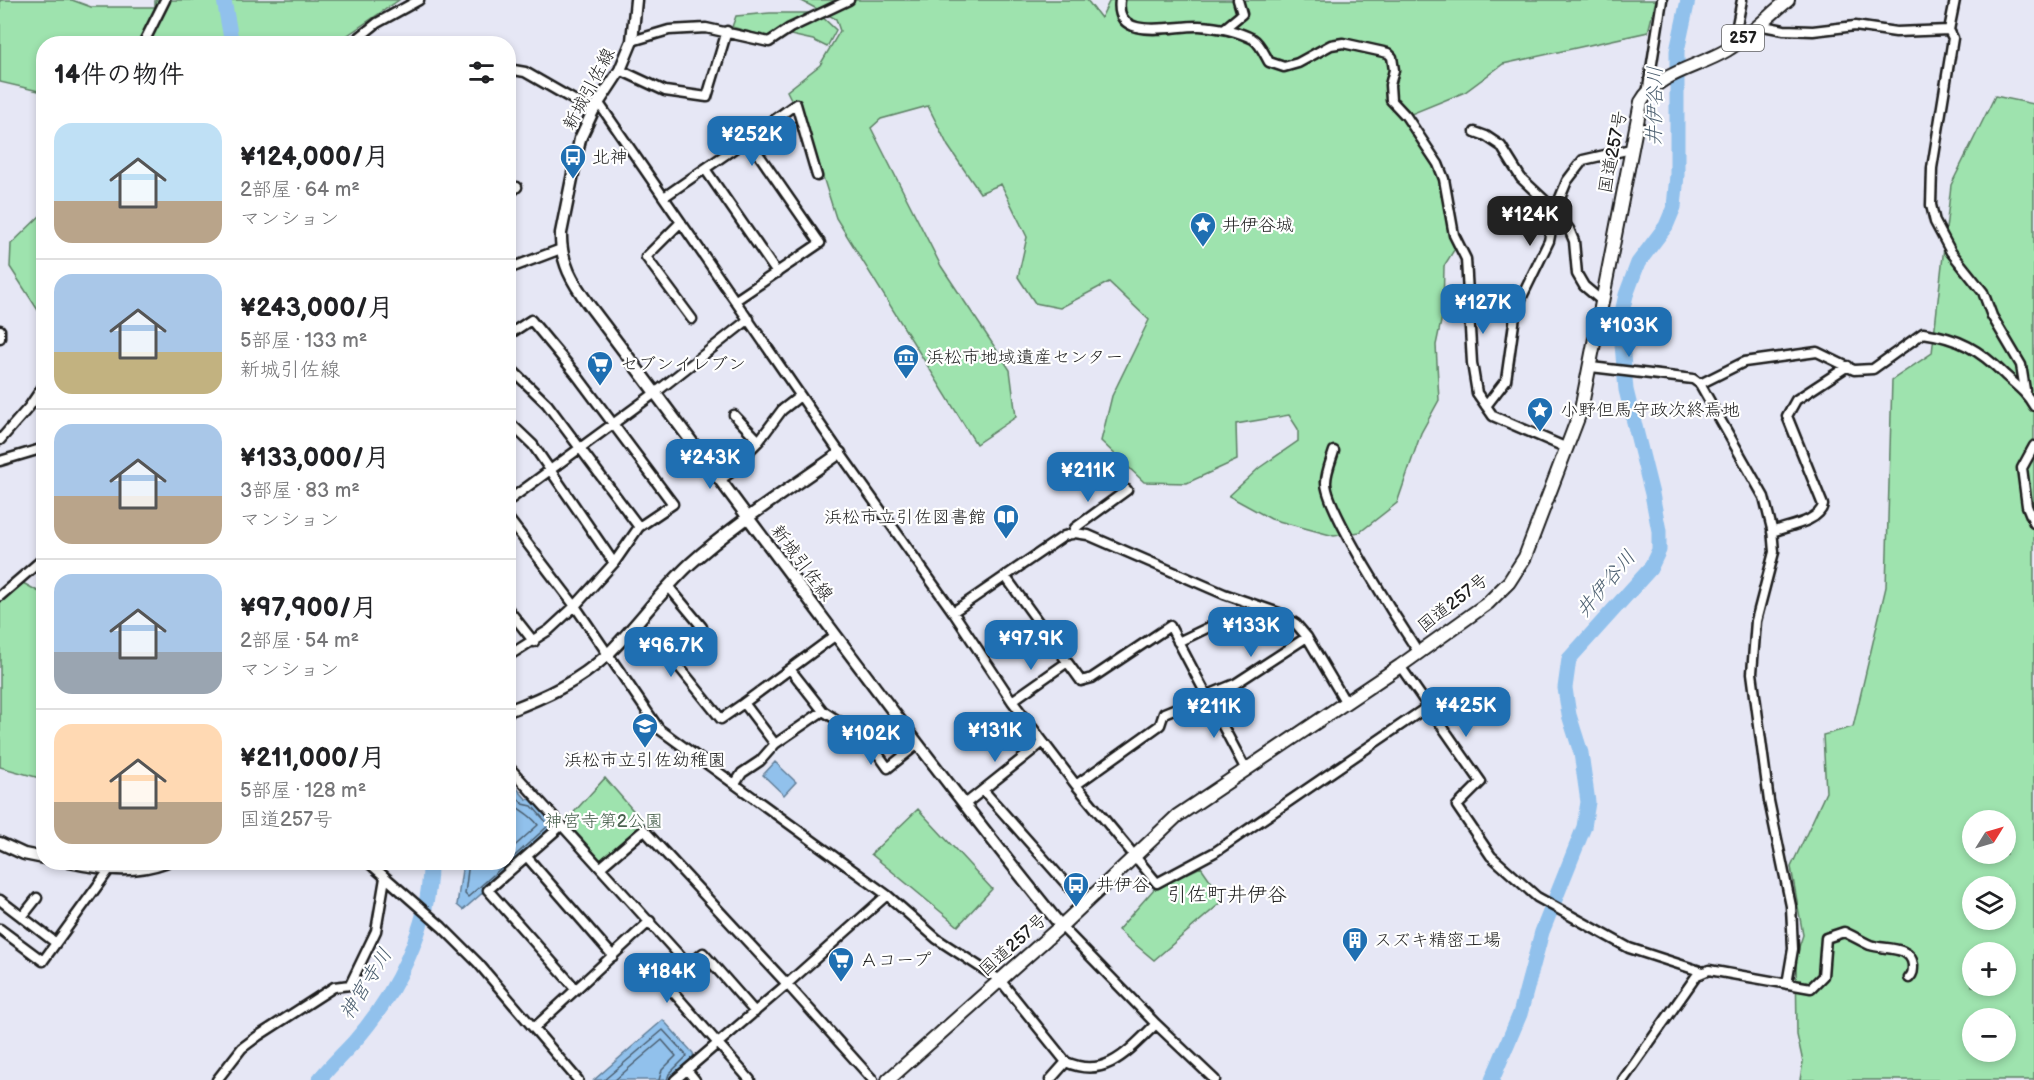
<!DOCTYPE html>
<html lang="ja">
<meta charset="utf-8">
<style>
:root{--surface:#fff;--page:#f6f6f6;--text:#202124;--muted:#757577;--line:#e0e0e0;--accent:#1f6fb2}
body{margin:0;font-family:"Balsamiq Sans","Klee One",sans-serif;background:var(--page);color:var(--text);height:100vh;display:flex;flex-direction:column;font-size:22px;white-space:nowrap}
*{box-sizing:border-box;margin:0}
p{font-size:20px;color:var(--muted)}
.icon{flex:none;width:33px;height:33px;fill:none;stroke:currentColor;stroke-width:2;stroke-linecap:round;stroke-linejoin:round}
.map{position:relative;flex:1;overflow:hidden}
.side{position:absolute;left:36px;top:36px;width:480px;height:834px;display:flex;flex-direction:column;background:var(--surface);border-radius:24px;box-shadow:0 3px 9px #0003}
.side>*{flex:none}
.needle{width:39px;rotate:53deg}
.tools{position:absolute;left:1962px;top:810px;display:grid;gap:12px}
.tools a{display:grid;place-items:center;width:54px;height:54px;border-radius:50%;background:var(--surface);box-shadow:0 3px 9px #0003;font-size:30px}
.price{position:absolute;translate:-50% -51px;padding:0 14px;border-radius:12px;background:var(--accent);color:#fff;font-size:20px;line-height:39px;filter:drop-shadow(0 2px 3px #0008)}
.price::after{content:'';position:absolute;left:50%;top:36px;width:18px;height:14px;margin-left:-9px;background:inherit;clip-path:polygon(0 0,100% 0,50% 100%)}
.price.active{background:#222;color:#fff}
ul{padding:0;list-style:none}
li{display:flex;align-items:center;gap:18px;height:150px;padding:0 18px}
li+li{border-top:2px solid var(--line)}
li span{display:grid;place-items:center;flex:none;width:168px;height:120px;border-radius:18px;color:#555}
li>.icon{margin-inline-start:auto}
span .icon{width:72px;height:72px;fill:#fffc;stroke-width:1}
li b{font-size:26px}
h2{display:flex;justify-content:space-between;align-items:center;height:72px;padding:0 18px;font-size:26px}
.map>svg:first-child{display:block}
</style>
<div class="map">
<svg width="2034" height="1080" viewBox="0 0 2034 1080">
<rect width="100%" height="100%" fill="#e6e7f5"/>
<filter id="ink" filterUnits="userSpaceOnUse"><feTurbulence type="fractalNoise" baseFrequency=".0167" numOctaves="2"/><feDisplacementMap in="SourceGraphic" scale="12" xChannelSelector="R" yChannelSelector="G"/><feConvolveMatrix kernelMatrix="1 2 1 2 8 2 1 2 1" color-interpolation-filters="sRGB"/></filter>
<g filter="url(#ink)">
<path fill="#9ee3ae" stroke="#5d8065" stroke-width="1.5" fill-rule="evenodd" d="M0 0H72L91 7H155V0H399L336 43 44 44 43 92 0 82Z
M800 0H1087L1101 18 1110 0H1656L1648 32 1503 64 1465 92 1406 116C1418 135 1433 153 1439 174 1446 199 1447 223 1456 247L1444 266 1443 312 1436 345 1439 400 1421 433 1397 503 1360 532 1334 536 1271 519 1229 496 1259 468 1298 441V429L1289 415 1236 424 1237 460 1187 483 1144 482 1101 441 1112 396 1149 320 1109 282 1060 308 1035 303 1018 277 1027 237 1001 184 980 193 948 146 928 106 881 119 871 128 941 266 1010 370 1016 417 976 444 836 218 812 142 787 91 820 65 840 31 836 19Z
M770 13H818L836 30 827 47 813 40 777 32 768 37 732 27 736 16Z
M1995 96 2034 104V1080H1800L1803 1062 1797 1035 1796 956 1803 935 1791 867 1826 792 1823 735 1853 727 1886 587 1892 380 1932 353 1951 185ZM1972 820H2006V854H1972ZM1972 886H2006V920H1972ZM1972 952H2006V986H1972ZM1972 1018H2006V1052H1972Z
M43 213V318L10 267 11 244Z
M23 583 43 594V779L0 767V600Z
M605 778 644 823 601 860 566 821Z
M918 809 992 889 958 926 871 854Z
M1201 867 1224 900 1154 960 1118 930 1154 889Z"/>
<path fill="#91c1ec" stroke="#627f99" stroke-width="1.5" d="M775 762 796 782 784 795 763 775Z
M509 779 527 800 532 797 557 824 555 829 463 910 457 905 463 863 508 862Z
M663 1020 693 1053 694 1060 670 1080H594Z"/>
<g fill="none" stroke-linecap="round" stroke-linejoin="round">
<path stroke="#4b5e6f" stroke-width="1.5" d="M508 788 523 804 532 806 549 825 508 862
M508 800C518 810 530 813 538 825L508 852
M469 862 465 894 468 897 508 862
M604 1080 663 1030 687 1056 669 1074 667 1080
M615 1080 662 1040 676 1056 662 1070 659 1080"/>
<path stroke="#91c1ec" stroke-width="15" d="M224 0 232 44
M319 1080C330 1066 342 1055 354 1042 395 996 431 925 430 862
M1492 1080 1520 1014 1542 932 1584 827 1588 802 1581 753 1569 715 1565 688 1569 659 1650 569 1659 550V531L1652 494 1626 390 1620 321 1626 295 1638 263 1666 226 1674 207 1677 175V51L1688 0"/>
<g stroke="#1c1c1c" stroke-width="13">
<path id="minor" d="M1120 0C1114 43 1174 25 1199 26 1218 27 1236 30 1253 39 1260 43 1265 55 1269 62L1284 67 1298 63 1331 45 1343 43 1388 53 1392 57 1394 70 1390 85 1391 100 1406 116 1438 164 1444 179 1454 235 1466 259 1472 363 1477 393 1493 416 1567 448
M1955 0 1949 30 1953 38 1932 168 1931 205 1935 222 1951 252 1983 292 1992 316 2021 365 2025 390
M1758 25 1784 30 1813 31 1855 26 1896 32 1949 30
M1225 28 1242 14 1238 0
M632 41 669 30 706 28 769 42 790 28 849 0
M143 44 165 0
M351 44 377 23 419 0
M1729 49 1737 25 1742 0
M508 69 525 72 593 111
M620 70 665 91 707 97 727 31
M1648 88 1662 0
M598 102 840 453 953 612 1012 701 1076 785 1157 883 1215 852 1427 707
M1475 132 1486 136 1501 146 1521 178 1555 210 1569 229 1574 241 1577 274 1584 286 1603 302
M748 139 796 104 817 176
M705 169 777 273
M508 195 517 187
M664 197 748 139 820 243 736 300
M681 222 646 257 692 319
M508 269 561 249
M0 330V338
M508 335 531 320 575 373 673 504 639 527 614 563 575 606 549 630 508 656
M508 366 547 404 639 527
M1591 367 1693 379 1700 384 1764 497 1772 529 1774 552 1756 621 1752 673 1769 801 1791 906 1793 949 1787 984
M1700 384 1744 362 1817 352 1854 370 1873 369 1923 333C1959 338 1980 350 2005 375 2017 386 2026 392 2034 406
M1486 406 1506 380 1516 309 1549 241 1555 210 1567 181 1583 160 1631 149
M508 421 533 445 614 563
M0 440 29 407 44 385
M759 441 782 410 800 396
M2034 446 2022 468 2027 506 2034 523
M1334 451C1331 461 1326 472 1326 482 1325 508 1401 626 1419 653
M0 461 44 448
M720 480 746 462 750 450 759 441 734 415
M508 501 655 393 749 319
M508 518 575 606 659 729 887 895 937 939 1000 980 1066 1062
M1772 532C1787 526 1819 522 1823 505L1787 416 1796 400 1848 366
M1072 534 1075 528 1127 490
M1005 576 1081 681 1092 678 1170 626 1245 768
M668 586 702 627 668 653 721 719 744 703
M0 596 44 558
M508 609 534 642
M953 612 1064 536 1075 533 1088 535 1224 594 1279 613 1296 624 1307 637 1346 703
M1178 642 1230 617
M1400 666 1481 782 1457 806 1491 856 1537 897 1629 948 1703 972
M790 669 823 711 868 740 888 768 918 744
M1012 701 1066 663
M775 744 744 703 836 635
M508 766 689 966
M735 784 742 773 760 761 775 744 823 711
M1076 785 1160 725 1164 713 1235 684 1307 637
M983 790 1084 904
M964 805 1043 742
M562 825 488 890 576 989
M527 857 613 956
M368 862 442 927 478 963 578 1080
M601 867 644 830 787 984 675 1080
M0 900 56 943
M22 917 37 898
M1061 926 1156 1024 1215 1080
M0 929 43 961 109 870
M534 1028 650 921
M687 1070 695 1080
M217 1080 242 1048 258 1036 334 987 350 985 376 931 385 878
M750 1080 667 985 703 953 755 1012
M873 1080 787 984 887 895
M1050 1080 1066 1062C1106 1080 1129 1050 1156 1024
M1623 1080 1697 975 1709 970 1811 988 1823 976 1826 938 1844 932C1853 936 1861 941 1870 945 1884 950 1911 945 1913 965 1913 971 1913 974 1909 978"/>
</g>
<g stroke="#1c1c1c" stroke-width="15">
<path id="major" d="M636 0 632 41 620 70 593 111 580 139 561 233C560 262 573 283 589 305 746 512 897 724 1061 926
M508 711C545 697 578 682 607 655 636 627 660 592 690 564 735 523 790 489 840 453
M0 843 24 854 44 858
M69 862C103 869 132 874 165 862"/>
</g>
<g stroke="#1c1c1c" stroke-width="16">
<path id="highway" d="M888 1080 1061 926 1177 816 1400 666 1488 603 1509 582 1525 557 1581 410 1641 102C1657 73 1699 67 1727 50 1749 37 1768 16 1788 0"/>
</g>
<use href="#minor" stroke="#fff" stroke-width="8"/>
<use href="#major" stroke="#fff" stroke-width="10"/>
<use href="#highway" stroke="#fff" stroke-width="12"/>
</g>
</g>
<defs>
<g id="bus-pin" transform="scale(1.35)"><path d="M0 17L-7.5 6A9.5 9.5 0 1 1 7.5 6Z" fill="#1f6fb2" stroke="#fff"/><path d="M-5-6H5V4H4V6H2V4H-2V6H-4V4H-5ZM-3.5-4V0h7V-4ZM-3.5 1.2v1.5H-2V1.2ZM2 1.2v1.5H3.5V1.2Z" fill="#fff"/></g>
<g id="sight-pin" transform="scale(1.35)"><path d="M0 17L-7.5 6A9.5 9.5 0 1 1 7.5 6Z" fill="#1f6fb2" stroke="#fff"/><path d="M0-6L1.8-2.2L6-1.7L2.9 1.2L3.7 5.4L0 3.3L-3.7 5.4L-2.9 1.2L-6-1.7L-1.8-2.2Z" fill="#fff"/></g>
<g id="museum-pin" transform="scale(1.35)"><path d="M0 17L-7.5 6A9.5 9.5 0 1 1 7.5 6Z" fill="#1f6fb2" stroke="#fff"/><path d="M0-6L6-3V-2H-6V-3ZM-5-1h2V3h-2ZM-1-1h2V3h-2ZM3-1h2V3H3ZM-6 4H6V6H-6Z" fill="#fff"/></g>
<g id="supermarket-pin" transform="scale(1.35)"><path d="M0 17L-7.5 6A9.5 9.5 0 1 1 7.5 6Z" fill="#1f6fb2" stroke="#fff"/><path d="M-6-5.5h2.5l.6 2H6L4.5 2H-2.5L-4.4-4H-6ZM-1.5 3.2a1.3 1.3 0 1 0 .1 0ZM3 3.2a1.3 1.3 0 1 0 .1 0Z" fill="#fff"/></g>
<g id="library-pin" transform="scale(1.35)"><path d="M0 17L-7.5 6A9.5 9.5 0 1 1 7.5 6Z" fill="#1f6fb2" stroke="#fff"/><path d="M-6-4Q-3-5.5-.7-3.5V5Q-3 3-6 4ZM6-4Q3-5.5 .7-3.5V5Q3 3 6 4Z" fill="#fff"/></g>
<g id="school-pin" transform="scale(1.35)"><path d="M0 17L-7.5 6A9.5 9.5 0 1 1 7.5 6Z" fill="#1f6fb2" stroke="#fff"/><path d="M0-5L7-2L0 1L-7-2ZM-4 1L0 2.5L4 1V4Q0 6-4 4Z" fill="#fff"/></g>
<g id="building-pin" transform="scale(1.35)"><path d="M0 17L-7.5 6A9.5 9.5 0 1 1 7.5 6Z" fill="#1f6fb2" stroke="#fff"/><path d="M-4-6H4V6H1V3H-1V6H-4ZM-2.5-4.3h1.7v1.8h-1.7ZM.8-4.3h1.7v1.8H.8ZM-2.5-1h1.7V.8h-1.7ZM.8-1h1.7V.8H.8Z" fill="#fff"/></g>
</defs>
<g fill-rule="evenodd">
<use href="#bus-pin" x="573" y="157"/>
<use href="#sight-pin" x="1203" y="225"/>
<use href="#museum-pin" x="906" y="357"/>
<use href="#supermarket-pin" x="600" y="364"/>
<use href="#sight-pin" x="1540" y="410"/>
<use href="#library-pin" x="1006" y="517"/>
<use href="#school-pin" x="645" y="726"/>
<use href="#bus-pin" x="1076" y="885"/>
<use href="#building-pin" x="1355" y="940"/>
<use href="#supermarket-pin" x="841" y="960"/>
</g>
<g text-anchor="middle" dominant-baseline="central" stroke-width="4.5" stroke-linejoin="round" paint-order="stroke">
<rect fill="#fff" stroke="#606060" stroke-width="1.5" x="1722" y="25" width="42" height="26" rx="4.5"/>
<g font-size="16" font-weight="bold" fill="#1c1c1c">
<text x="1743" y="38">257</text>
</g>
<g font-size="18" fill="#1c1c1c" stroke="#fff">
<text transform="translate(589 89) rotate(-62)">新城引佐線</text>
<text transform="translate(1613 152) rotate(-79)">国道257号</text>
<text transform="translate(802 563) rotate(53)">新城引佐線</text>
<text transform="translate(1453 603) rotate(-38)">国道257号</text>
<text transform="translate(1013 945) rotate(-42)">国道257号</text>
</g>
<g font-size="18" fill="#1c1c1c" stroke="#fff" text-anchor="start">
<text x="592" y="157">北神</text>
<text x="1222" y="225">井伊谷城</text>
<text x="926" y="357">浜松市地域遺産センター</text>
<text x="620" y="364">セブンイレブン</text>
<text x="1560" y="410">小野但馬守政次終焉地</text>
<text x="986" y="517" text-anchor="end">浜松市立引佐図書館</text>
<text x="645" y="760" text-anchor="middle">浜松市立引佐幼稚園</text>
<text x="1096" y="885">井伊谷</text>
<text x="1374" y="940">スズキ精密工場</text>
<text x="860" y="960">Ａコープ</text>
</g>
<g font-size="18" fill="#4a624f" stroke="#fff">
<text x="604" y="821">神宮寺第2公園</text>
</g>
<g font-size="20" font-style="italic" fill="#4b5e6f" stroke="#fff">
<text transform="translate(1655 106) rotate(-89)">井伊谷川</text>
<text transform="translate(1606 584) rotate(-50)">井伊谷川</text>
<text transform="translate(366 984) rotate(-58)">神宮寺川</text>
</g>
<g font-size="20" fill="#1c1c1c" stroke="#fff">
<text x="1227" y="895">引佐町井伊谷</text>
</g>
</g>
</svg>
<div class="tools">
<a><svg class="needle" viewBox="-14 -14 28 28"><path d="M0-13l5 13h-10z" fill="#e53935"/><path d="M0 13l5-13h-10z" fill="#757577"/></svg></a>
<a><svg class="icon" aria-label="layers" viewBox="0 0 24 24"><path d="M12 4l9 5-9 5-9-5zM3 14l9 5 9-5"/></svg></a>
<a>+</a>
<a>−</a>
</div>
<b class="price" style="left:752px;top:167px">¥252K</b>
<b class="price active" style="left:1530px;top:247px">¥124K</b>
<b class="price" style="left:1483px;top:335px">¥127K</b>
<b class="price" style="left:1629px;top:358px">¥103K</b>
<b class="price" style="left:710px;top:490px">¥243K</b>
<b class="price" style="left:1088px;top:503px">¥211K</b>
<b class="price" style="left:1251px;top:658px">¥133K</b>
<b class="price" style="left:1031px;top:671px">¥97.9K</b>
<b class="price" style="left:671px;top:678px">¥96.7K</b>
<b class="price" style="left:1466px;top:738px">¥425K</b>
<b class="price" style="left:1214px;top:739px">¥211K</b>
<b class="price" style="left:995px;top:763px">¥131K</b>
<b class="price" style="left:871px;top:766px">¥102K</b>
<b class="price" style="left:667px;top:1004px">¥184K</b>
<section class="side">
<h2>14件の物件<svg class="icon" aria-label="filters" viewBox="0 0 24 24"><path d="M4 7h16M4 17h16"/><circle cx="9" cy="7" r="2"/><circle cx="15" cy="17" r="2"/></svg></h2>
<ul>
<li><span style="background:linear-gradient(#bfe0f5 65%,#b9a48a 0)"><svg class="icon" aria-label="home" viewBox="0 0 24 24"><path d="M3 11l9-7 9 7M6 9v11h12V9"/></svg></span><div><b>¥124,000/月</b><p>2部屋 · 64 m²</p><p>マンション</p></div></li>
<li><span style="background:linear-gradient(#a9c7e8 65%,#c2b280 0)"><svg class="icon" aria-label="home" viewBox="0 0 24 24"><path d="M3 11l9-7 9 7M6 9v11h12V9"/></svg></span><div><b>¥243,000/月</b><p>5部屋 · 133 m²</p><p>新城引佐線</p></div></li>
<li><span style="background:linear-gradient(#a9c7e8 60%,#b9a48a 0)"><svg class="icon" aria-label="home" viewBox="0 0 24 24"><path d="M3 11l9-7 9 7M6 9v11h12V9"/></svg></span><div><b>¥133,000/月</b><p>3部屋 · 83 m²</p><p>マンション</p></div></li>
<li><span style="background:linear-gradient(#a9c7e8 65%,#9aa5b1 0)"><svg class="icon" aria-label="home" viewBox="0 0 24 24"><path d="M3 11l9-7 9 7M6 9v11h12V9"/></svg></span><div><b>¥97,900/月</b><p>2部屋 · 54 m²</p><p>マンション</p></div></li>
<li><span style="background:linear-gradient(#ffd9b3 65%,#b9a48a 0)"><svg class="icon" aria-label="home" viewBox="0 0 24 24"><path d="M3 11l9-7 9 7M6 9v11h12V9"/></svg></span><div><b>¥211,000/月</b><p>5部屋 · 128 m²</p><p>国道257号</p></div></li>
</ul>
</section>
</div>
